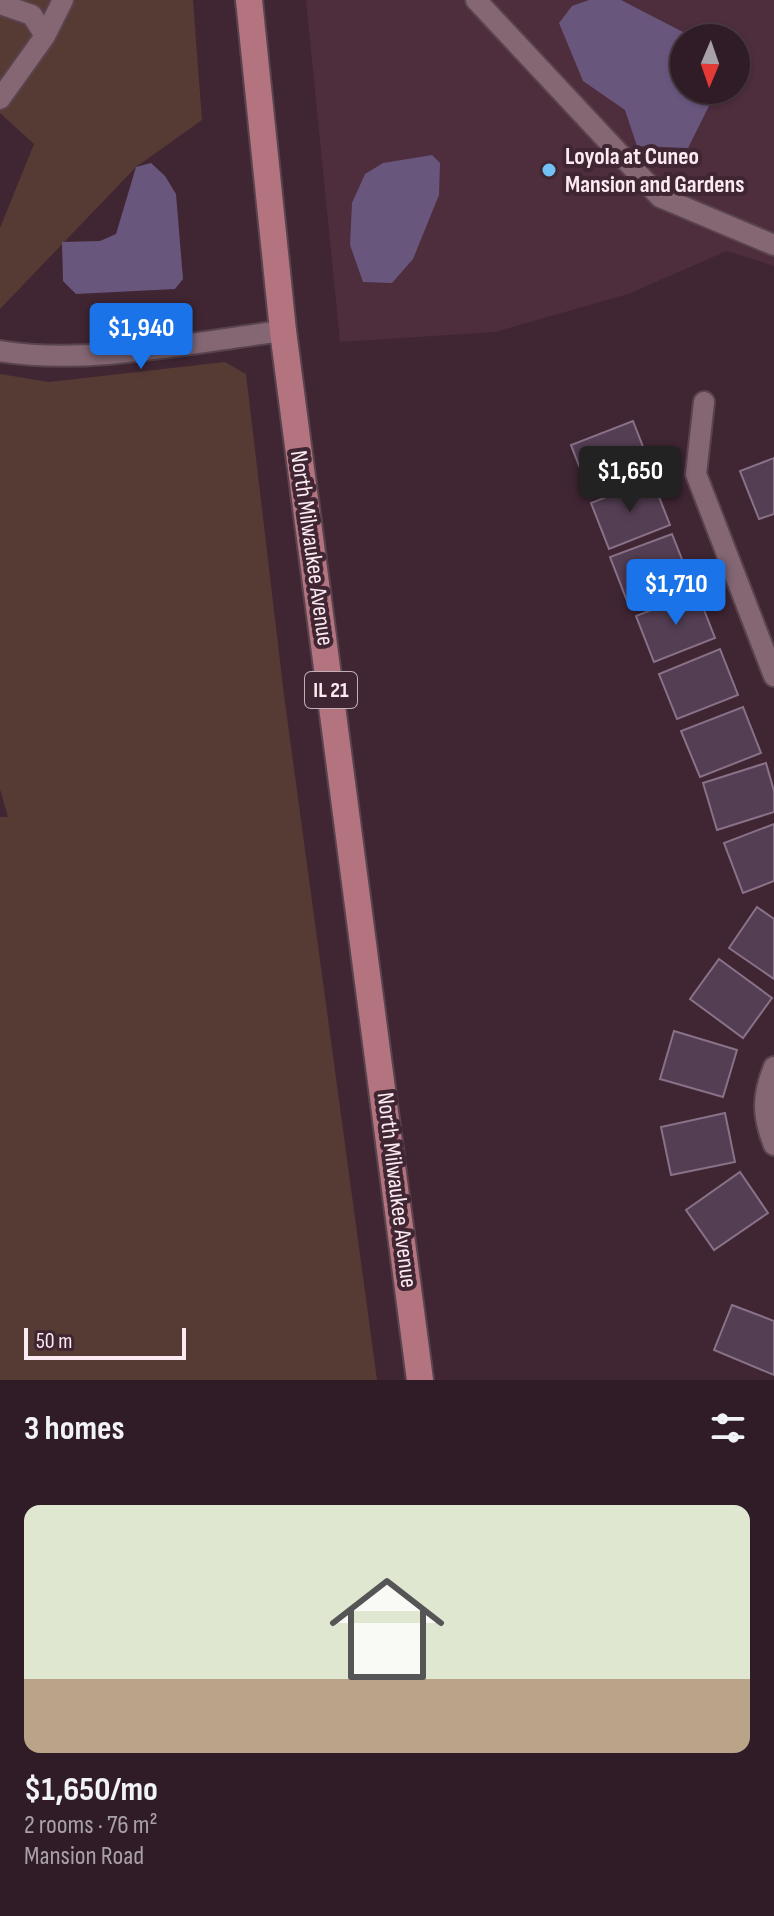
<!DOCTYPE html>
<meta charset="utf-8">
<style>
:root{--surface:#301c26;--page:#3c2932;--text:#f1f3f6;--muted:#a8a1a7;--line:#4b3a43;--accent:#1a73e8}
body{margin:0;font-family:"Sofia Sans Condensed",sans-serif;background:var(--page);color:var(--text);height:100vh;display:flex;flex-direction:column;font-size:30px;white-space:nowrap}
*{box-sizing:border-box;margin:0}
p{font-size:26px;color:var(--muted)}
.icon{flex:none;width:44px;height:44px;fill:none;stroke:currentColor;stroke-width:2;stroke-linecap:round;stroke-linejoin:round}
.map{position:relative;height:1380px;overflow:hidden}
.drawer{display:flex;flex-direction:column;background:var(--surface);flex:1}
.drawer>*{flex:none}
.needle{width:52px;rotate:182deg}
.tools{position:absolute;left:670px;top:24px;display:grid;gap:16px}
.tools a{display:grid;place-items:center;width:80px;height:80px;border-radius:50%;background:var(--surface);box-shadow:0 2px 6px #0004,0 0 0 2px var(--line);font-size:40px}
.scale{position:absolute;left:24px;bottom:20px;width:162px;box-sizing:border-box;padding-left:8px;border:4px solid #fbeaf1;border-top:0;font-size:22px;line-height:28px;white-space:nowrap;color:#fbeaf1;-webkit-text-stroke:6px #402633;paint-order:stroke}
.price{position:absolute;translate:-50% -68px;padding:0 18px;border-radius:8px;background:var(--accent);color:#fff;font-size:26px;line-height:52px;filter:drop-shadow(0 2px 4px #0008)}
.price::after{content:'';position:absolute;left:50%;top:48px;width:24px;height:18px;margin-left:-12px;background:inherit;clip-path:polygon(0 0,100% 0,50% 100%)}
.price.on{background:#222;color:#fff}
ul{padding:0;list-style:none}
li{display:grid;align-content:center;gap:16px;height:424px;padding:0 24px}
li span{display:grid;place-items:center;height:248px;border-radius:16px;color:#555}
li>.icon{margin-inline-start:auto}
span .icon{width:144px;height:144px;fill:#fffc;stroke-width:1}
li b{font-size:34px}
h2{display:flex;justify-content:space-between;align-items:center;height:96px;padding:0 24px;font-size:34px}
.map>svg:first-child{display:block}
</style>
<div class="map">
<svg width="774" height="1380" viewBox="0 0 774 1380">
<rect width="100%" height="100%" fill="#402633"/>
<path fill="#4e2d3d" fill-rule="evenodd" d="M306 0H774V266L727 251 628 294 495 332 340 342ZM684 38H736V90H684Z"/>
<path fill="#563b34" d="M0 0H193L202 120 136 167 0 309V228L34 144 0 113Z
M225 362 246 374 284 695 377 1380H0V817H8L0 789V374L49 382Z"/>
<path fill="#69567d" d="M589 0H621L683 32 708 38H684V90H717L688 148 637 146 625 110 583 81 559 23 572 6Z
M432 155 440 163 439 195 413 259 392 283 363 282 350 245 352 203 365 174 383 163Z
M151 163 165 176 176 194 183 279 175 289 76 294 63 281 62 242 100 241 116 234 136 167Z"/>
<path fill="#543e53" stroke="#897288" stroke-width="2" d="M633 421 652 470 590 494 571 445Z
M774 458V514L759 519 740 471Z
M652 479 670 525 609 549 591 503Z
M672 534 691 582 629 606 610 557Z
M697 592 715 638 654 662 636 616Z
M720 649 738 695 677 719 659 674Z
M743 707 761 753 700 777 681 731Z
M766 763 774 791V812L717 830 703 783Z
M774 824V881L743 893 724 843Z
M757 907 774 919V979L729 948Z
M719 959 772 998 743 1038 690 999Z
M674 1031 737 1050 723 1097 660 1079Z
M725 1113 735 1162 671 1175 661 1127Z
M740 1172 768 1213 714 1250 686 1210Z
M732 1305 774 1321V1375L714 1350Z"/>
<g fill="none" stroke-linecap="round" stroke-linejoin="round">
<g stroke="#59444e" stroke-width="24">
<path id="minor" d="M476 0 660 197 774 245
M0 4 32 15 45 36
M0 99 45 36 63 0
M0 351C89 366 193 342 283 331
M704 402 696 474 774 676
M774 1067C762 1096 762 1116 774 1145"/>
</g>
<g stroke="#59444e" stroke-width="30">
<path id="major" d="M249 0 283 331 420 1380"/>
</g>
<use href="#minor" stroke="#856774" stroke-width="20"/>
<use href="#major" stroke="#b4747f" stroke-width="26"/>
</g>
<circle fill="#72c1f5" stroke="#402633" stroke-width="3" cx="549" cy="170" r="8"/>
<g text-anchor="middle" dominant-baseline="central" stroke-width="8" stroke-linejoin="round" paint-order="stroke">
<rect fill="#402633" stroke="#c3afb8" stroke-width="2" x="305" y="672" width="52" height="36" rx="6"/>
<g font-size="22" font-weight="bold" fill="#fbeaf1">
<text x="331" y="690">IL 21</text>
</g>
<g font-size="24" font-weight="bold" fill="#fbeaf1" stroke="#402633" text-anchor="start">
<text x="565" y="156">Loyola at Cuneo<tspan x="565" dy="28">Mansion and Gardens</tspan></text>
</g>
<g font-size="24" fill="#fbeaf1" stroke="#402633">
<text transform="translate(312 548) rotate(82)">North Milwaukee Avenue</text>
<text transform="translate(397 1190) rotate(83)">North Milwaukee Avenue</text>
</g>
</g>
</svg>
<div class="tools">
<a><svg class="needle" viewBox="-14 -14 28 28"><path d="M0-13l5 13h-10z" fill="#e53935"/><path d="M0 13l5-13h-10z" fill="#a8a1a7"/></svg></a>
</div>
<div class="scale">50 m</div>
<b class="price" style="left:141px;top:371px">$1,940</b>
<b class="price on" style="left:630px;top:514px">$1,650</b>
<b class="price" style="left:676px;top:627px">$1,710</b>
</div>
<section class="drawer">
<h2>3 homes<svg class="icon" aria-label="filters" viewBox="0 0 24 24"><path d="M4 7h16M4 17h16"/><circle cx="9" cy="7" r="2"/><circle cx="15" cy="17" r="2"/></svg></h2>
<ul>
<li><span style="background:linear-gradient(#dfe7d0 70%,#b9a48a 0)"><svg class="icon" aria-label="home" viewBox="0 0 24 24"><path d="M3 11l9-7 9 7M6 9v11h12V9"/></svg></span><div><b>$1,650/mo</b><p>2 rooms · 76 m²</p><p>Mansion Road</p></div></li>
</ul>
</section>
